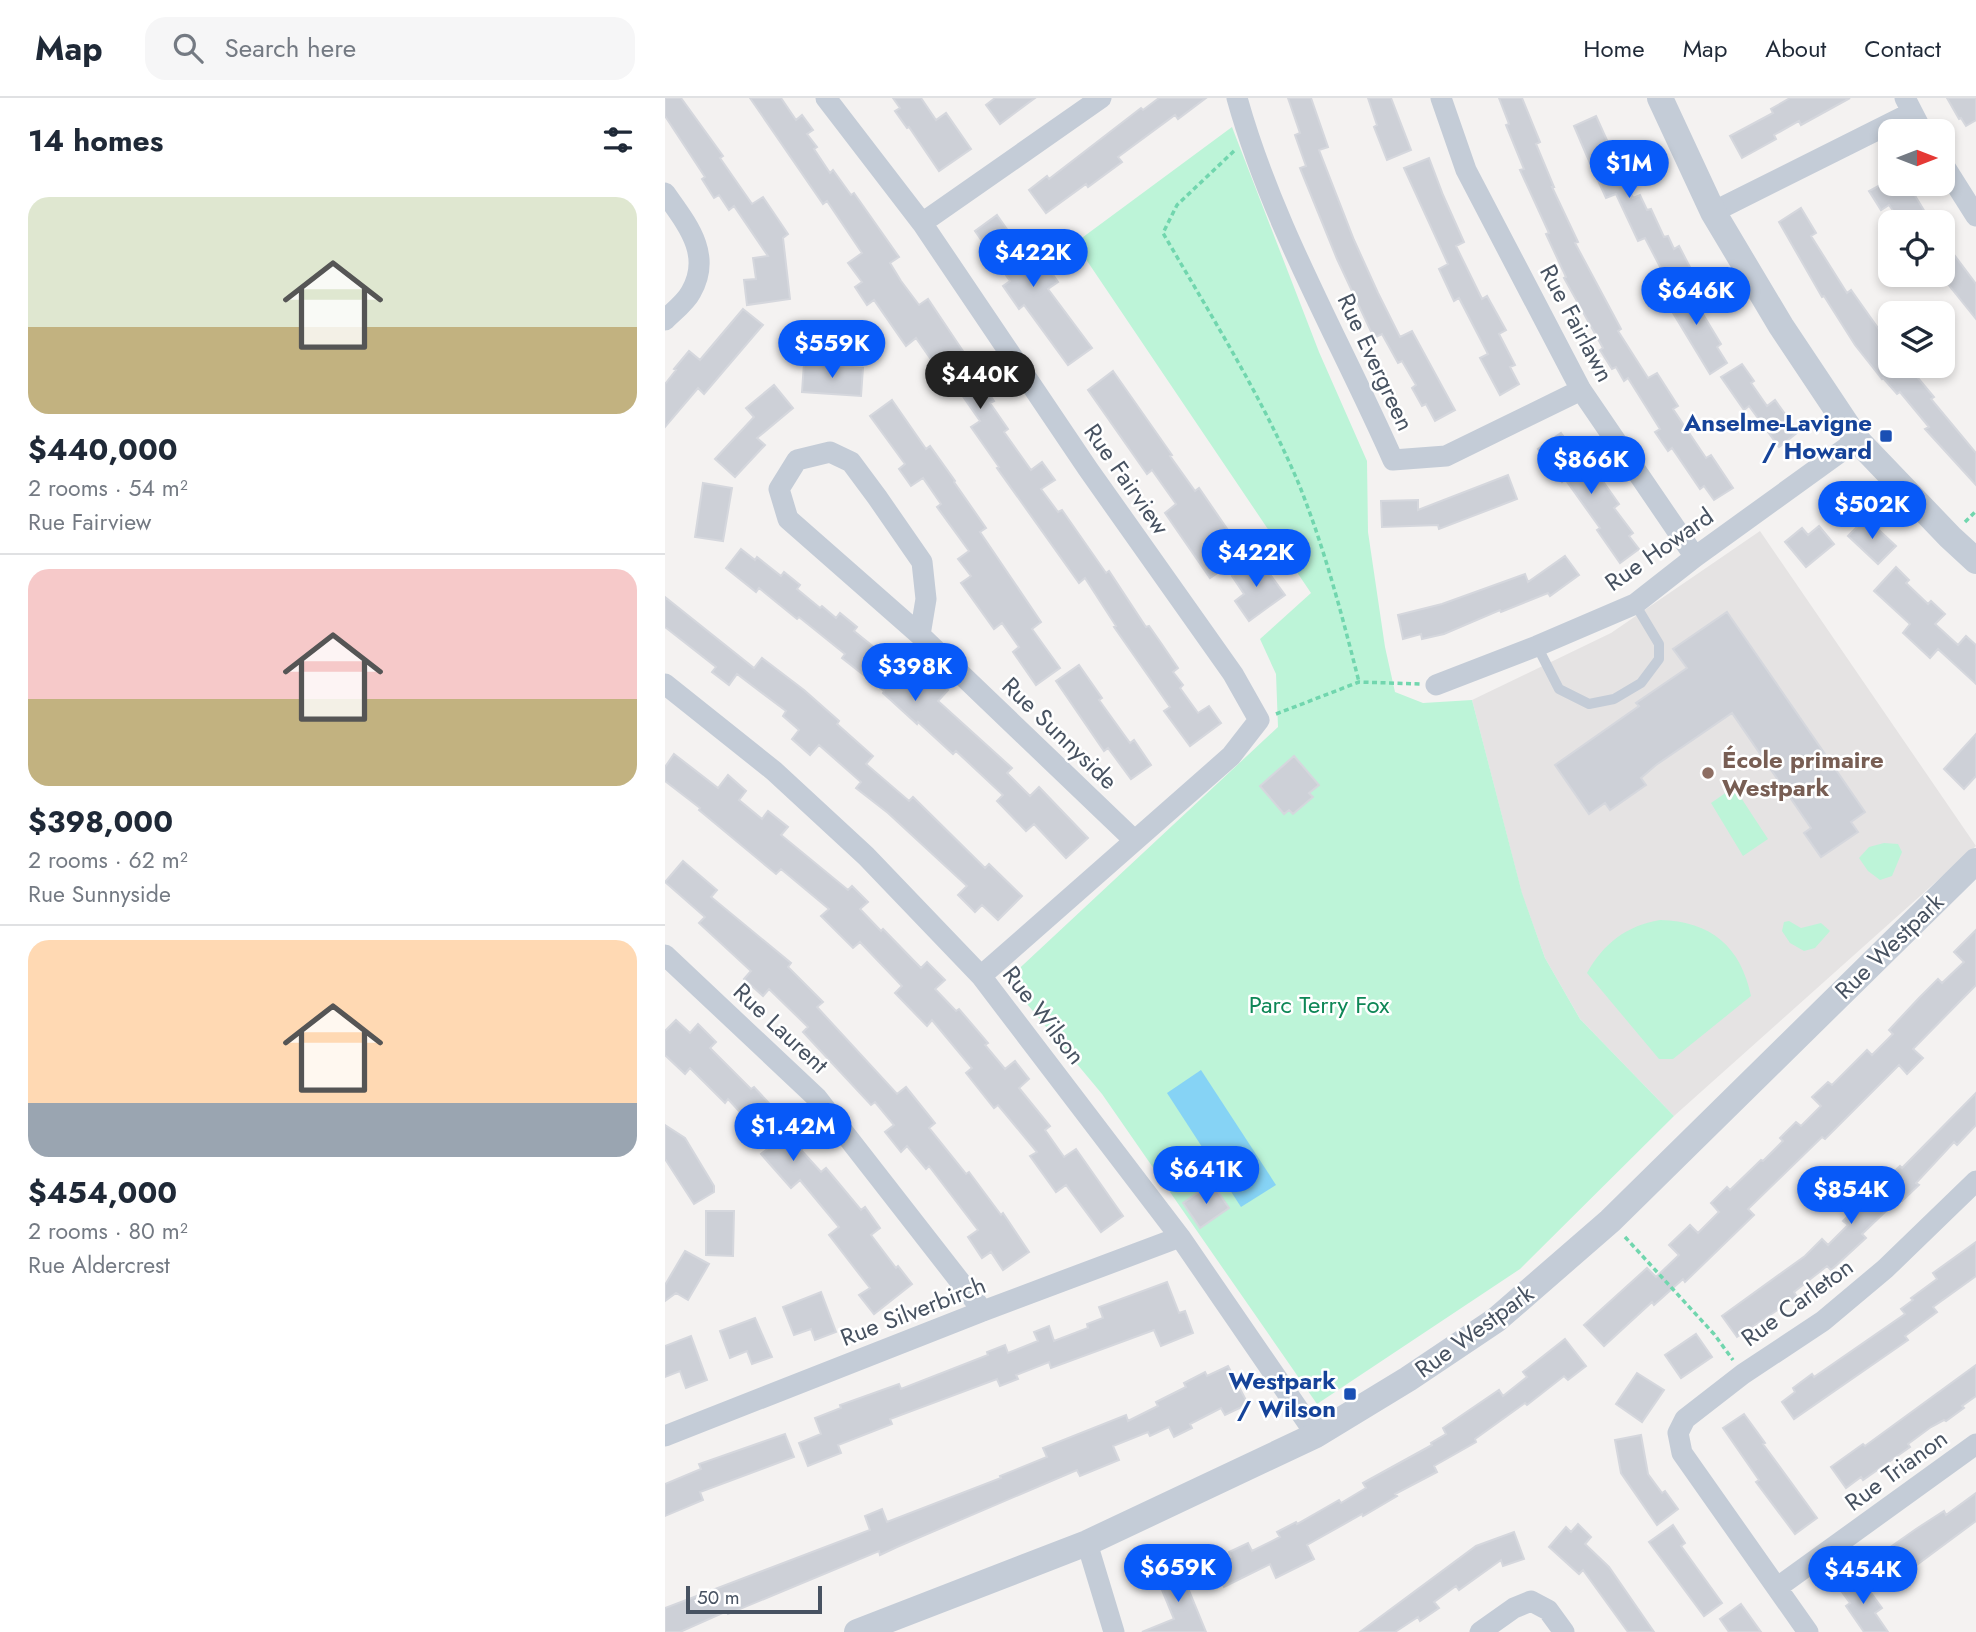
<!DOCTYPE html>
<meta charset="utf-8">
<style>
:root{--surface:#fff;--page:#f6f6f7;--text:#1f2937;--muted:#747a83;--line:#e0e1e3;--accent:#0759f8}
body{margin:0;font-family:Jost,sans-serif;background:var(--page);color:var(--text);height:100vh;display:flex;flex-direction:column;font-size:26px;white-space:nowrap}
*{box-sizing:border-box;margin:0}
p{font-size:23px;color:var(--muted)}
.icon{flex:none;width:38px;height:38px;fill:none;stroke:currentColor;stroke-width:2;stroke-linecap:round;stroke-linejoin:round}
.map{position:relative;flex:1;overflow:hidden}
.sheet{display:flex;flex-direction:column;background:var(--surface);width:665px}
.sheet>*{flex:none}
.needle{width:46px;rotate:90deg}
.tools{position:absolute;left:1213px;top:21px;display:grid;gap:14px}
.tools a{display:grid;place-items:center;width:77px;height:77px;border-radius:14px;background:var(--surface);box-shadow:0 4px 10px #0003;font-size:35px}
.scale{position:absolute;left:21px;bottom:18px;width:136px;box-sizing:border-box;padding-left:7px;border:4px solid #475261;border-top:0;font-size:19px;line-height:24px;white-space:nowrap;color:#475261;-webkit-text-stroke:5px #fff;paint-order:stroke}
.price{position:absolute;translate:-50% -60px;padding:0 16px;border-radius:24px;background:var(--accent);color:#fff;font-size:23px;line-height:46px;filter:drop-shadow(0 2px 4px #0008)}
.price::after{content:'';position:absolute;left:50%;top:42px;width:21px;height:16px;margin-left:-10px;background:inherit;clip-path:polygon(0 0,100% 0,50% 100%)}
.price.selected{background:#222;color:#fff}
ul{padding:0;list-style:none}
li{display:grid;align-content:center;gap:14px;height:371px;padding:0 28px}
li+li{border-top:2px solid var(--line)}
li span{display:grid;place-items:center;height:217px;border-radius:21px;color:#555}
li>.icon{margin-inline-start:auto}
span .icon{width:126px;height:126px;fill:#fffc;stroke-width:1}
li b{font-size:30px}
h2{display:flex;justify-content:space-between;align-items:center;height:84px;padding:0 28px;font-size:30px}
header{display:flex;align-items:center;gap:42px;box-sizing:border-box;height:98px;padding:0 35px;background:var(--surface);border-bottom:2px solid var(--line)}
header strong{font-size:33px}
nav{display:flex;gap:38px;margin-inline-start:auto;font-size:24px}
.search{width:490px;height:63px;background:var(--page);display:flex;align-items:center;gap:18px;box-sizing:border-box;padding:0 24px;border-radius:21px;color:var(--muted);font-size:26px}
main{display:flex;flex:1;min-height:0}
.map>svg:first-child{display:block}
</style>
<header>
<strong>Map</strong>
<div class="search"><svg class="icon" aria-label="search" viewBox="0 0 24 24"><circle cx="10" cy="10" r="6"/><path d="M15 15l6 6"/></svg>Search here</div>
<nav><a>Home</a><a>Map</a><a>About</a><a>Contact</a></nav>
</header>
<main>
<section class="sheet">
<h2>14 homes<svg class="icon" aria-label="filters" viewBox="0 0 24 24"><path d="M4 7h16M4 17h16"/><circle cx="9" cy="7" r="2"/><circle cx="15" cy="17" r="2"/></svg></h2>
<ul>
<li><span style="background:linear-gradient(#dfe7d0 60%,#c2b280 0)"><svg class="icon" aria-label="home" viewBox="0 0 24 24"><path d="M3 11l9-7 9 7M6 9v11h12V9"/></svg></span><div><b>$440,000</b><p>2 rooms · 54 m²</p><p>Rue Fairview</p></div></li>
<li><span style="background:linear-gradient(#f6c9c9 60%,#c2b280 0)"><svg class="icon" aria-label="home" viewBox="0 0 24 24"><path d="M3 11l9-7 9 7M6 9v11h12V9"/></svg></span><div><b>$398,000</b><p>2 rooms · 62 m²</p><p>Rue Sunnyside</p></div></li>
<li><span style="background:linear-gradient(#ffd9b3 75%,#9aa5b1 0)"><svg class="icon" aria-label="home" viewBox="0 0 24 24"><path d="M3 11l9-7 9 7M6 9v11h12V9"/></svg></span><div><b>$454,000</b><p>2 rooms · 80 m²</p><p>Rue Aldercrest</p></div></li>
</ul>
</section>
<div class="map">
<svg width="1311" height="1534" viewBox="0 0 1311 1534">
<rect width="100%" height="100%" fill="#f4f2f1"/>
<path fill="#e5e3e3" d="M1095 433 1311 748 1009 1018 915 921 880 860 857 796 807 602 946 535Z"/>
<path fill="#bdf4d8" d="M567 29 654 254 702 363 703 434 720 549 730 594 758 605 807 602 857 795 880 860 915 921 1009 1018 855 1171 652 1306 437 996 342 882 613 629 611 576 595 541 646 495 410 145Z
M1069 689 1103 741 1078 758 1046 705Z
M1219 745 1233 746 1237 754 1227 778 1215 782 1203 773 1194 760 1204 749Z
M995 822C1046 823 1076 849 1086 898L1008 961H994L922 875C939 845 961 828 995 822Z
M1124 823 1136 830 1156 825 1165 833 1150 850 1139 853 1125 845 1117 833 1119 824Z"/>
<path fill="#86d3f5" d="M536 972 611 1087 576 1109 502 995Z"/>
<path fill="#cdd0d7" stroke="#d5d7dd" stroke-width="2" d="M0 0H16L58 58 55 60 87 106 98 99 123 136 118 140 125 201 82 207 79 182 91 181 88 160 103 158 69 108 64 112 54 97 49 100 37 81 40 79 0 18Z
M85 0H116L131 22 137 17 148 32 142 36 152 49 149 51 165 75 168 72 186 97 189 95 234 159 225 165 236 183 254 207 263 201 304 262 302 264 329 303 325 305 343 331 339 334 366 372 377 364 390 382 376 391 393 414 397 412 441 475 444 473 481 529 484 528 496 545 513 570 508 574 518 587 515 590 533 615 544 608 556 625 525 648 499 613 505 609 449 529 451 528 420 480 414 485 332 370 334 369 306 329 315 323 283 277 279 280 251 240 241 248 209 202 202 207 190 189 197 184 183 165 197 155 162 103 158 106Z
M228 0H256L271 22 281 15 306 51 274 73 244 29 242 30 230 13 235 10Z
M330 0H370L335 26 321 7Z
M494 0H541L513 21 510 17 453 59 457 64 423 89 421 86 381 115 364 92 382 78 384 81 476 10 478 12Z
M623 0H646L663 49 654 52 689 142 713 195 735 239 747 233 790 312 770 323 761 306 757 308 747 290 751 287 737 263 733 265 717 236 709 240 672 161 635 70 641 68 630 37 635 35Z
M703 0H726L746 52 722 62 709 29 712 27Z
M834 0H857L875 44 871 46 889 89H887L913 144 910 145 956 231 953 233 983 280 992 275 1013 308 1008 311 1041 360 1046 357 1068 390 1049 402 1039 388 1035 391 1007 350 1003 353 990 334 995 331 963 280 959 283 951 269 947 271 935 252 938 250 899 180 901 179 881 136 884 135 855 72 859 71 841 27 844 26Z
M1125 0H1185L1136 27 1134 23 1109 37 1111 41 1077 60 1065 38 1108 15 1106 11Z
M1282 0H1311V22L1301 28 1296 20 1294 21Z
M931 18 968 100 975 97 982 112 986 111 999 139 1003 138 1009 151 1014 148 1026 171 1003 184 980 140 973 143 951 96 941 100 921 56 909 28Z
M764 60 778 97 799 144 791 148 817 201 822 198 841 232 834 236 850 267 845 269 854 286 835 297 815 260 823 256 794 200 789 203 774 171 783 166 739 70Z
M1217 86H1243L1266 124H1236L1224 107 1216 112 1204 93Z
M1136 110 1151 135 1146 138 1182 195 1186 192 1213 230 1214 229 1225 243V268H1243L1269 299 1266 301 1311 355V387L1260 331 1264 329 1235 294 1232 296 1218 280 1217 281 1190 247 1159 198 1157 199 1114 124Z
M332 117 358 154 368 148 393 184 383 191 427 250 403 267 359 207 354 211 338 188 345 183 310 133Z
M1278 142 1311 186V221L1278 180Z
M1019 185 1056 246 1052 249 1062 265 1045 276 997 197Z
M78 211 98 227 39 296 33 290 0 329V286L11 272 9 271 24 253 35 262Z
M139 265 198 270 196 298 137 294Z
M1077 266 1089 283 1086 285 1102 308 1110 302 1133 334 1114 349 1084 308 1079 312 1056 279Z
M448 273 507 357 505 358 530 393 534 390 565 435 557 441 571 462 545 480 500 415 511 406 487 372 482 376 423 292Z
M109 287 128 310 92 340 100 347 70 379 50 361 89 319 81 310Z
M227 302 261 351 265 348 290 383 289 384 321 430 315 434 376 524 367 531 395 570 371 587 348 554 354 549 337 525 329 531 296 485 306 478 293 461 304 453 272 409 276 406 258 380 246 388 234 371 240 366 205 318Z
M896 335 925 375 930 372 954 406 949 410 968 435 964 438 974 451 955 465 932 432 935 430 900 381 897 384 873 351Z
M843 377 852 401 774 431 773 427 717 429 716 403 753 402V412Z
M38 385 67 390 58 443 30 439Z
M1201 420 1231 448 1213 466 1183 438Z
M1154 428 1169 446 1141 469 1120 444 1137 430 1143 437Z
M76 451 90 462 92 459 116 478 119 474 135 487 132 491 155 510 157 508 171 520 175 515 192 529 189 533 230 566 228 568 251 590 264 575 283 592 273 603 347 670 342 675 365 698 374 689 423 740 401 760 369 726 361 733 332 703 338 697 291 653 288 656 253 624 252 626 218 595 219 593 177 560 180 556 134 519 132 521 94 490 91 494 61 470Z
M900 458 914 477 885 498 883 495 836 514 835 512 779 536 757 541 756 536 738 541 733 517 777 506 860 476 863 484Z
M593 460 620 497 584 523 570 503 579 496 567 478Z
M1231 469 1244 482 1241 485 1263 506 1266 503 1280 516 1270 526 1293 547 1301 538 1311 547V586L1273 551 1265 560 1238 535 1245 526 1209 493Z
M0 499 89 570 97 560 139 592 174 623 172 626 208 658 201 666 244 703 248 699 320 770 324 766 357 798 333 822 317 807 310 814 293 797 302 788 223 715 191 690 196 684 154 647 145 657 127 641 134 632 118 618 121 613 72 576 64 587 47 574 51 569 0 529Z
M1062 514 1200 714 1186 724 1193 734 1156 759 1139 735 1146 730 1067 615 991 667 976 680 981 687 945 712 940 705 924 716 890 667 974 608 971 605 1022 570 1008 551Z
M414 567 437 600 434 602 465 645 469 642 486 667 466 681 443 650 439 653 391 583Z
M1311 636V678L1299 691 1279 671Z
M9 656 53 690 63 677 81 693 74 702 97 721 103 713 123 729 116 737 183 792 187 788 203 804 195 811 216 833 218 831 256 870 262 864 280 882 270 891 291 913 294 911 323 945 320 947 340 971 350 963 364 981 354 990 385 1028 380 1032 399 1059 411 1051 458 1118 436 1134 401 1087 391 1094 365 1058 372 1054 333 1007 329 1010 301 975 307 970 267 922 262 928 230 895 237 888 195 844 188 850 156 818 164 811 116 771 111 776 34 712 35 710 0 683V669Z
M629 658 654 687 644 695 648 699 628 716 624 712 619 716 595 688Z
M18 763 52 792 46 799 126 865 123 869 158 904 152 909 232 996 241 989 270 1025 264 1030 301 1076 304 1074 336 1117 338 1115 364 1154 338 1172 326 1154 317 1160 303 1139 313 1132 264 1068 261 1071 242 1048 236 1054 220 1034 229 1027 210 1004 206 1007 138 934 143 929 104 891 98 898 79 881 86 873 34 825 40 819 0 784Z
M1311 832V887L1248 951 1258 960 1242 976 1234 967 1160 1041 1157 1039 1083 1111 1089 1117 1020 1184 1018 1181 989 1207 987 1204 939 1248 919 1227 982 1170 991 1179 1014 1157 1004 1147 1025 1127 1033 1135 1054 1114 1046 1105 1062 1089 1065 1092 1096 1062 1098 1063 1118 1043 1115 1040 1131 1024 1136 1028 1156 1008 1147 999 1163 984 1167 987 1202 952 1207 957 1228 936 1224 932 1254 900 1273 881 1277 885 1299 864 1289 854Z
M11 922 25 935 33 926 51 944 45 950 86 991 89 989 126 1029 129 1026 146 1044 136 1052 156 1074 161 1070 196 1112 200 1109 215 1130 206 1137 231 1170 233 1168 247 1186 209 1216 194 1197 205 1190 164 1137 174 1129 135 1082 126 1090 96 1056 106 1048 63 1001 60 1005 25 970 20 976 0 957V933Z
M1311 995V1027L1292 1047 1289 1044 1251 1085 1254 1087 1237 1103 1234 1101 1222 1112 1197 1136 1201 1140 1166 1172 1162 1168 1129 1194 1132 1199 1072 1239 1057 1218 1140 1158 1157 1141 1163 1147 1183 1127 1178 1123 1235 1068 1237 1070Z
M0 1027 20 1040 49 1088V1094L29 1106 0 1061Z
M547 1085 564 1110 535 1130 518 1105Z
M41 1113H69L68 1158 41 1157Z
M1311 1144V1178L1268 1209 1272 1214 1240 1238 1243 1242 1129 1321 1117 1304 1130 1294 1128 1290 1147 1276 1149 1279 1240 1216 1236 1211 1248 1202 1246 1200 1272 1181 1268 1175Z
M20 1153 44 1166 23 1202 11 1195 0 1203V1187Z
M502 1184 514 1215 520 1213 528 1235 496 1248 489 1232 386 1270 384 1264 351 1277 353 1281 335 1288 332 1281 225 1321 227 1326 173 1347 176 1355 143 1368 134 1345 156 1336 150 1320 176 1310 175 1307 234 1286 236 1291 323 1257 322 1254 340 1247 343 1255 373 1243 369 1234 384 1228 389 1243 423 1230 422 1226 438 1220 434 1209Z
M156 1194 171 1234 150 1242 146 1231 129 1237 118 1209Z
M90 1220 107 1259 87 1266 82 1253 65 1260 55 1233Z
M1031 1236 1047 1259 1016 1280 1000 1257Z
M26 1238 42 1282 21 1290 15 1273 0 1279V1248Z
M900 1241 921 1268 903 1282 899 1278 862 1307 860 1305 810 1341 811 1344 769 1368 772 1374 730 1396 732 1398 698 1418 697 1416 642 1447 649 1461 611 1480 605 1466 559 1489 549 1468 566 1459 564 1454 583 1445 587 1453 615 1439 612 1434 631 1424 632 1426 674 1402 676 1405 701 1390 698 1385 767 1347 766 1345 781 1336 778 1330 834 1292 838 1298 862 1279 858 1274Z
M1311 1267V1298L1297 1308 1299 1310 1281 1323 1279 1322 1266 1329 1243 1346 1245 1349 1198 1382 1196 1379 1181 1390 1166 1369 1198 1346 1200 1348Z
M563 1268 583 1306 560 1317 556 1310 525 1326 527 1330 509 1339 504 1329 485 1338 483 1334 448 1348 454 1362 415 1378 412 1372 232 1449 215 1457 214 1453 63 1516 62 1513 15 1534H0V1510L205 1432 200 1418 217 1411 222 1424 336 1380 335 1378 382 1359 378 1350 461 1317 463 1323 493 1308 491 1304 521 1289 519 1285 540 1274 542 1278Z
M972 1275 999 1292 977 1324 951 1306Z
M1079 1316 1100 1345 1098 1346 1152 1420 1130 1436 1091 1384 1094 1382 1058 1330Z
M120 1336 129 1359 35 1394 38 1402 0 1418V1386L36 1371 34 1366Z
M976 1337 983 1376 997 1395 1000 1393 1013 1411 992 1427 956 1375 950 1342Z
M1311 1395V1423L1234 1480 1217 1455 1251 1431 1279 1413 1281 1417Z
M913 1426 926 1439 920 1446 944 1469 989 1534H963L918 1472 914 1476 884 1449 901 1429 906 1434Z
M1008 1427 1020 1445 1016 1448 1057 1505 1039 1518 984 1444Z
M849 1434 859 1461 838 1468 836 1462 794 1492 791 1488 769 1504 774 1510 755 1523 753 1519 730 1534H695L811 1448Z
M513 1466 541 1534H477L509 1521 490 1475Z
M1193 1477 1217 1510 1210 1515 1223 1534H1199L1181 1508 1185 1505 1174 1490Z
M1076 1506 1096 1534H1064L1055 1521Z"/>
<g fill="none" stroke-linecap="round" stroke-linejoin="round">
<path stroke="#71d6ae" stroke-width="3.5" stroke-dasharray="5 3.5" stroke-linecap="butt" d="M569 53 512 107 498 135C545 216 596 297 633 384 659 448 677 517 694 584
M1300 424 1311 413
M611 616 694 584 755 586
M960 1139 1049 1236 1068 1262"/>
<path stroke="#c4ccd7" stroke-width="10" d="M872 548 894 591 924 606 949 601 976 585 994 561V546L970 506"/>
<path stroke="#c4ccd7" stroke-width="21" d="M161 0 257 125 423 371 568 576 594 622 566 658 316 878
M572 0C607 126 675 242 728 362L781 358 916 292
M776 0 801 72 916 292 1030 459
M1240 0 1257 33
M1278 66 1311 118
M0 95C21 125 48 156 26 194 21 204 8 214 0 222
M1048 114 1246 15
M257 125 436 0
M255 537 123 421 114 391 132 362 165 354 186 364 212 399 257 464 261 501 255 537 469 742
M0 586 109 673 201 758 316 878 515 1139 651 1337
M771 587 872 548 970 506 1030 459 1192 342
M0 857 152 1000 318 1213
M0 1338 318 1213 515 1139
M422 1445 449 1534
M1113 1489 1311 1346
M815 1534 849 1510 866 1503 883 1512 899 1534
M1143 1534 1017 1355 1013 1335 1020 1321 1078 1276 1158 1223 1220 1171 1311 1083"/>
<path stroke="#c4ccd7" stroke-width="26" d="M995 0 1048 114 1116 228 1192 342 1285 439 1311 463
M192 1534 422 1445 651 1337 743 1281 831 1222 945 1123 1311 763"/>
</g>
<g fill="#1a4fb4" stroke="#fff" stroke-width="2.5">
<rect x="1214" y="331" width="14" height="14" rx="3.5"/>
<rect x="678" y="1289" width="14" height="14" rx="3.5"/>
</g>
<circle fill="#8d6e63" stroke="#fff" stroke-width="2.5" cx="1043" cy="675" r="7"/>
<g text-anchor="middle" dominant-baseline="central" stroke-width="5" stroke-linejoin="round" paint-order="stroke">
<g font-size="24" fill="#475261" stroke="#fff">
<text transform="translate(912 225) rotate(62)">Rue Fairlawn</text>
<text transform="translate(711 264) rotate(65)">Rue Evergreen</text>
<text transform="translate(462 381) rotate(55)">Rue Fairview</text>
<text transform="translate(994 451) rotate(-35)">Rue Howard</text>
<text transform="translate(395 635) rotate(44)">Rue Sunnyside</text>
<text transform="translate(1224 848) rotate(-44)">Rue Westpark</text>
<text transform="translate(379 917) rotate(52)">Rue Wilson</text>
<text transform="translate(116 930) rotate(43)">Rue Laurent</text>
<text transform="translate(1132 1204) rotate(-36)">Rue Carleton</text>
<text transform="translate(248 1213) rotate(-21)">Rue Silverbirch</text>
<text transform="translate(809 1233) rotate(-36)">Rue Westpark</text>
<text transform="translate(1231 1372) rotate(-36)">Rue Trianon</text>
</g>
<g font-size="24" font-weight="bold" fill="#164399" stroke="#fff" text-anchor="end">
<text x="1207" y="324">Anselme-Lavigne<tspan x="1207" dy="28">/ Howard</tspan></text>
<text x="671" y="1282">Westpark<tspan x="671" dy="28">/ Wilson</tspan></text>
</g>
<g font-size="24" font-weight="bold" fill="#785e54" stroke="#fff" text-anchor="start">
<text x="1057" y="661">École primaire<tspan x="1057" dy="28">Westpark</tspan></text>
</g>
<g font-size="24" fill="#0e8656" stroke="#fff">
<text x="654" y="906">Parc Terry Fox</text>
</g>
</g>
</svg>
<div class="tools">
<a><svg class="needle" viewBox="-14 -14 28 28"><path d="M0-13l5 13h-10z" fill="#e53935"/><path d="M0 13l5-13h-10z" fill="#747a83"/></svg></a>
<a><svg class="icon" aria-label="locate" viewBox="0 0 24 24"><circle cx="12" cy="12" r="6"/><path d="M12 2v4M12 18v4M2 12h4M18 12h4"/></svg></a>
<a><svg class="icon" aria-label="layers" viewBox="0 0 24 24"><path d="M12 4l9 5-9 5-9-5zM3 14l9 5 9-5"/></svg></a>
</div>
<div class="scale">50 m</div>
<b class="price" style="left:964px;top:102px">$1M</b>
<b class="price" style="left:368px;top:191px">$422K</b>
<b class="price" style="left:1031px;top:229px">$646K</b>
<b class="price" style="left:167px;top:282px">$559K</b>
<b class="price selected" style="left:315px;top:313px">$440K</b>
<b class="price" style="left:926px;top:398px">$866K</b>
<b class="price" style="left:1207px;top:443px">$502K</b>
<b class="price" style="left:591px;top:491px">$422K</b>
<b class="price" style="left:250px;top:605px">$398K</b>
<b class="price" style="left:128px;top:1065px">$1.42M</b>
<b class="price" style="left:541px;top:1108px">$641K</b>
<b class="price" style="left:1186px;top:1128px">$854K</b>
<b class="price" style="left:513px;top:1506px">$659K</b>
<b class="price" style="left:1198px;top:1508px">$454K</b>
</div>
</main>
